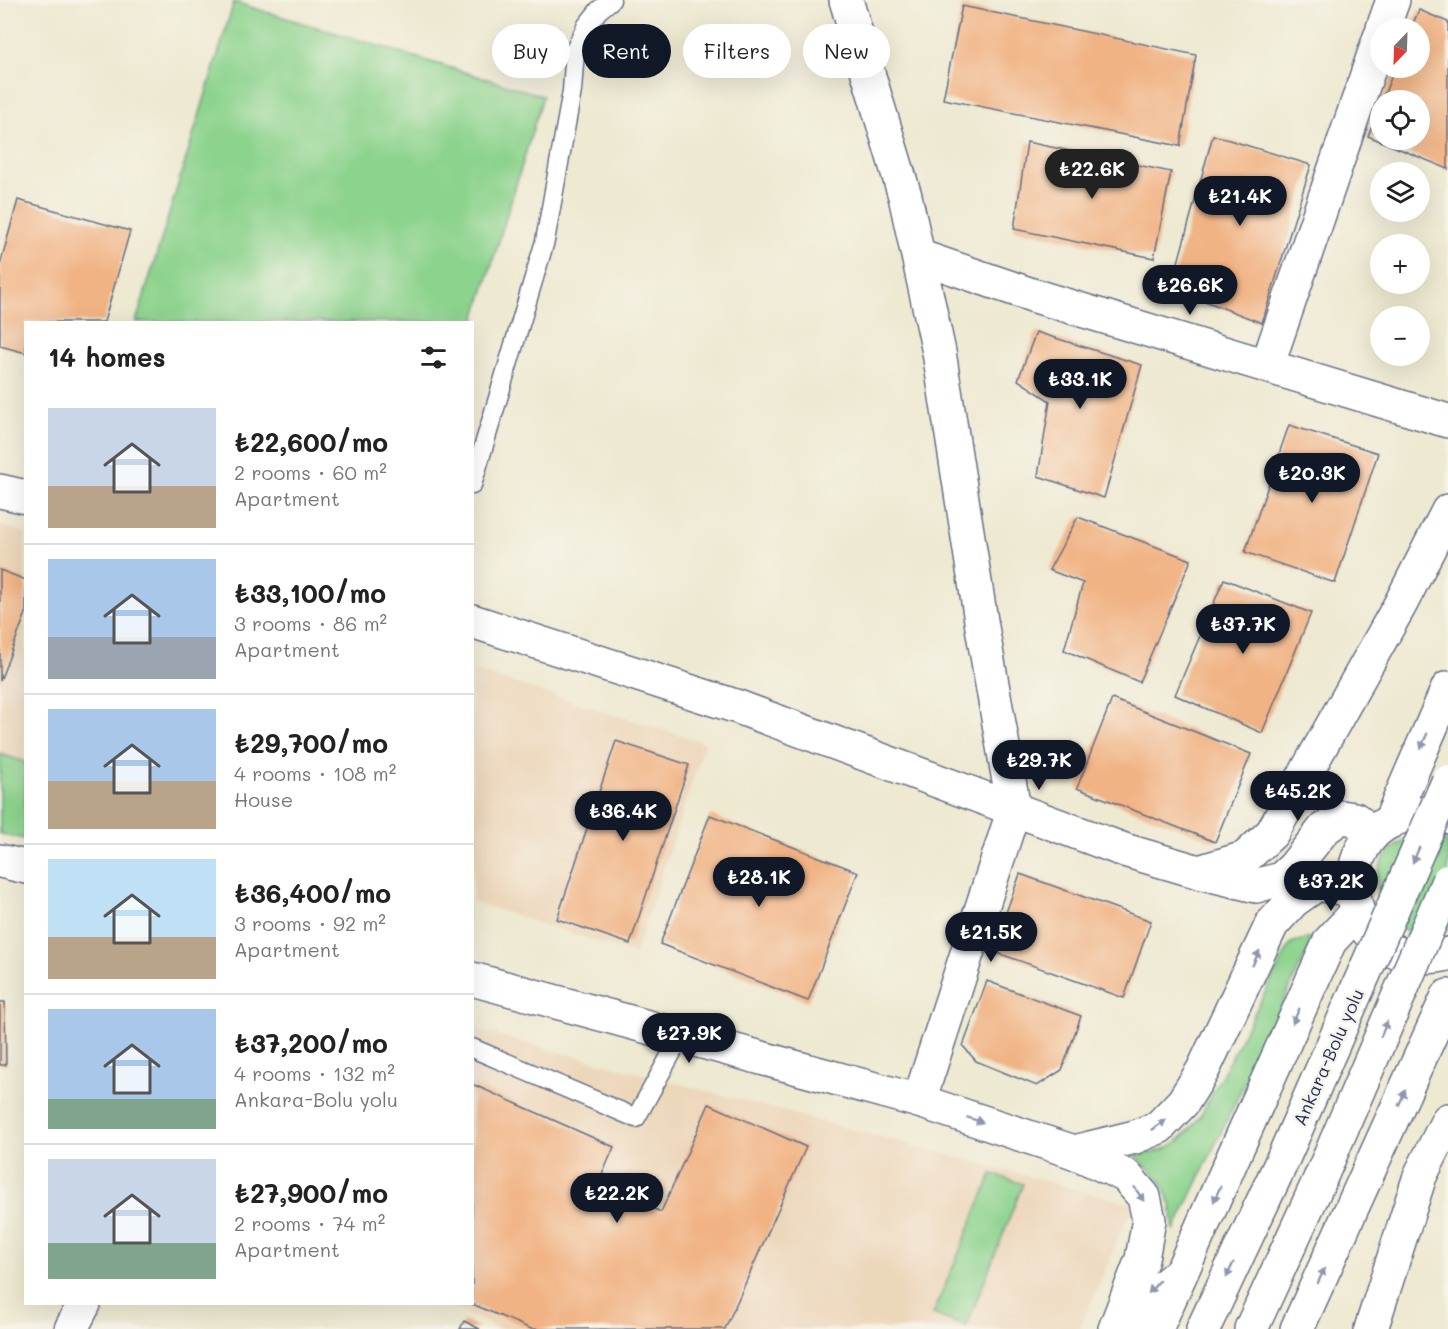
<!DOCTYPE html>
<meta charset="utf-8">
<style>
:root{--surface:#fff;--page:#f6f6f6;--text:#222;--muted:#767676;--line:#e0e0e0;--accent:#111827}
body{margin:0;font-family:Mali,sans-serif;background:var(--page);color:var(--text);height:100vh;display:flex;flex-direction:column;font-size:22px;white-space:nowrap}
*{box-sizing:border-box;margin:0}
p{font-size:20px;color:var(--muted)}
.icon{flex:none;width:33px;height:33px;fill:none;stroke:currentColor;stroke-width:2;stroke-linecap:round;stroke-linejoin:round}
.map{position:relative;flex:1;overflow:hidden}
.panel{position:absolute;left:24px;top:321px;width:450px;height:984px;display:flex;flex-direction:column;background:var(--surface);border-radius:0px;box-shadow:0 6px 24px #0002}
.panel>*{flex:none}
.guide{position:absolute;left:492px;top:24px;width:570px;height:54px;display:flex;gap:12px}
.needle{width:39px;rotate:203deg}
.tools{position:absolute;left:1370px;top:18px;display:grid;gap:12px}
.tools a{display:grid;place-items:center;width:60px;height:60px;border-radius:50%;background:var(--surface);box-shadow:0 6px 24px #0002;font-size:30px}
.price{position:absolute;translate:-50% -51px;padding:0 14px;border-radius:21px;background:var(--accent);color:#fff;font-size:20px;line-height:39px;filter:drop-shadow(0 2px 3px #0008)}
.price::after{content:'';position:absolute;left:50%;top:36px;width:18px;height:14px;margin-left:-9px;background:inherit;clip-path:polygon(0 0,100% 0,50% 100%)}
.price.current{background:#222;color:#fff}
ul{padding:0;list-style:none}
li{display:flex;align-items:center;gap:18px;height:150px;padding:0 24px}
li+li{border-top:2px solid var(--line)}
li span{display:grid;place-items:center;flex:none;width:168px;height:120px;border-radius:0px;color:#555}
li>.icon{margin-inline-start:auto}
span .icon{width:72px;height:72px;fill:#fffc;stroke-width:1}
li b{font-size:26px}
h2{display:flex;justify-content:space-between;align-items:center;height:72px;padding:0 24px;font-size:26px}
.pill{padding:0 21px;border-radius:27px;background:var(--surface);box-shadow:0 6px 24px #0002;font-size:21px;line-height:54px}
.pill.current{background:var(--accent);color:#fff}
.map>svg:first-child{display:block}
</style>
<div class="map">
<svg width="1448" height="1329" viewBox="0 0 1448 1329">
<rect width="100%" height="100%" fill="#f7f3e8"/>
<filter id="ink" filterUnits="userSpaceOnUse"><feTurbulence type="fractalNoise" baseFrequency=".0167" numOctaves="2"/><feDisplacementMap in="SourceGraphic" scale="12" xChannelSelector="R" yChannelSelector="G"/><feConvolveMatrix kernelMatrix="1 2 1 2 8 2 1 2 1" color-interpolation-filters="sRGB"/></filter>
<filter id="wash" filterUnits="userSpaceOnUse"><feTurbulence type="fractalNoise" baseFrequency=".008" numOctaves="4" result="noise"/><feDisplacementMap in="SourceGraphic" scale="24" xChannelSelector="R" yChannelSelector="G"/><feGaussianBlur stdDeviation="1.35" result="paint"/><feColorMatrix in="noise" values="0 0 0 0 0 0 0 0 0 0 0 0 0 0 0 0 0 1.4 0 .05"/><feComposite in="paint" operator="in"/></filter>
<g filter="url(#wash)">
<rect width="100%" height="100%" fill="#eee9d1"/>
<path fill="#edd7bb" d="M0 525 25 533V762L0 754Z
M472 670 705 743 635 954 473 902Z
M473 1029 1133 1204 1080 1329H501L445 1304H472Z"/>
<path fill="#8cd38d" stroke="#548176" stroke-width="1.5" d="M234 2 543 96 473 326 472 322H136Z
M0 754 25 762V839L0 834Z
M1430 835 1448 842V928C1382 963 1337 843 1430 835Z
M1314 937 1174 1231 1171 1205 1160 1180 1135 1156C1171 1151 1180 1143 1201 1115L1291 943Z
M992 1174 1023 1184 966 1327 933 1314Z"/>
<g id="blocks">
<path fill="#f1b384" d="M962 6 1196 55 1180 146 943 99Z
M1419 10 1448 22V169L1368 136 1380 106V140H1419V100H1382L1395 68H1419V28H1411Z
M1213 135 1311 165 1262 323 1171 288Z
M1027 142 1171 172 1154 258 1014 229Z
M18 200 130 231 104 322H26V353L0 346V265Z
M1036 332 1142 365 1104 498 1038 476 1050 401 1018 380Z
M1289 425 1378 453 1335 583 1245 552Z
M1078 517 1191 560 1139 682 1064 650 1083 583 1049 570Z
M0 570 26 580V613L0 681Z
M1224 579 1311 613 1262 733 1175 695Z
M1112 699 1251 754 1215 842 1077 788Z
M616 741 689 765 630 944 557 919Z
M710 815 858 872 808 1001 660 944Z
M1020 874 1151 921 1124 998 992 951Z
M987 981 1081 1016 1062 1070 1037 1086 976 1061 963 1046Z
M0 1002H5L6 1065H0Z
M472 1084 614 1147 598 1184 661 1212 709 1104 806 1147 725 1329H531L472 1304Z
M464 1321 480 1329H460Z"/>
</g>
</g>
<g filter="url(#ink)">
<use href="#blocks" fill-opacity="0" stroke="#657086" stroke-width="1.5"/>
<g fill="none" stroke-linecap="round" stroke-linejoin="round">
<g stroke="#657086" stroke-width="21">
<path id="service" d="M472 485 545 241 572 91 575 50 587 25 599 10 611 0
M472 1048 636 1118 681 1036
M1133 1329 1150 1288 1178 1265"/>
</g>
<g stroke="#657086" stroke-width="36">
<path id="minor" d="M846 0 905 196 939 352 982 627 1014 809 919 1101
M1383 28 1393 0
M918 256 1032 295 1448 421
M1267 366 1380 37
M0 491 26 497
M472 621 738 707 1124 850 1199 872 1245 858 1272 833 1400 605 1448 511
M71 1329 84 1304
M1371 1329 1420 1176 1448 1120"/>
</g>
<g stroke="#657086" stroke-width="36">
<path id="tertiary" d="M1448 817C1323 787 1321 983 1448 954
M0 861 26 867
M1199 872 1256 886 1281 879 1294 867 1324 829 1341 817 1355 819 1373 834
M472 979 919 1101 1074 1152 1135 1137 1159 1127 1183 1102 1203 1070 1272 924 1293 901 1317 884 1352 890"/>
</g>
<g stroke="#657086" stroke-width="36">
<path id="trunk" d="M1390 822 1448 688
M1074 1152 1126 1176 1144 1197 1149 1220 1142 1259 1115 1329
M1156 1329 1330 941 1357 912
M1203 1329 1282 1161
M1251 1329 1320 1179
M1297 1329 1448 996"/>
</g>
<use href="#service" stroke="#fff" stroke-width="18"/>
<use href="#minor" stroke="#fff" stroke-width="33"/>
<use href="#tertiary" stroke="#fff" stroke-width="33"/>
<use href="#trunk" stroke="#fff" stroke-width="33"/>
<g stroke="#657086" stroke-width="36" stroke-linecap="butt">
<path id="trunk-bridge" d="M1282 1161 1448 782
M1320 1179 1448 881"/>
</g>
<use href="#trunk-bridge" stroke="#fff" stroke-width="33"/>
</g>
<defs><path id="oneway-solid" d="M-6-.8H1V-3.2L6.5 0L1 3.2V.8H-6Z" transform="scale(1.5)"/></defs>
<g fill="#8d97ae">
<use href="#oneway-solid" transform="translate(1424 741) rotate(113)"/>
<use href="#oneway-solid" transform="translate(1416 855) rotate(114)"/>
<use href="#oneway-solid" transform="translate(1256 958) rotate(-65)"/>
<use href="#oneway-solid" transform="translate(1296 1016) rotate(114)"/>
<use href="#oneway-solid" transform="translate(1384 1029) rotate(-67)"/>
<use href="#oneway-solid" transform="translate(1402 1098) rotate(-66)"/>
<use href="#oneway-solid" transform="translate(975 1120) rotate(18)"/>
<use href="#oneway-solid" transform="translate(1159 1125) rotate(-36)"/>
<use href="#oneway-solid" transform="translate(1139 1194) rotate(56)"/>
<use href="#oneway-solid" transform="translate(1217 1194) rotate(114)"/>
<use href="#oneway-solid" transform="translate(1230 1270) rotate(115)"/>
<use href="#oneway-solid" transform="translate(1321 1276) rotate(-65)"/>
<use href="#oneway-solid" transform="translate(1154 1287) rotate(131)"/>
</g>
</g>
<g text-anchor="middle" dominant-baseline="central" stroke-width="5" stroke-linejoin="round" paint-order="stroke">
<g font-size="18" fill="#1b2f5e" stroke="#f7f3e8">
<text transform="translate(1328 1057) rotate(-66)">Ankara-Bolu yolu</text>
</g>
</g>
</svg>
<div class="tools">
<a><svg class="needle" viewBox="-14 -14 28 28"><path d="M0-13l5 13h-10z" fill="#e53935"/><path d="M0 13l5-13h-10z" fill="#767676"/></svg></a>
<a><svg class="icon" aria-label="locate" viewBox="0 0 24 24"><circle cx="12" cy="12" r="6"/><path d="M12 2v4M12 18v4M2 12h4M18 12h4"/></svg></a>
<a><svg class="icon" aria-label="layers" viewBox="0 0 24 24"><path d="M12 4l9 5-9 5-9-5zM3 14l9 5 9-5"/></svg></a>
<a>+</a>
<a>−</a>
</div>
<b class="price current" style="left:1092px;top:200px">₺22.6K</b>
<b class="price" style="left:1240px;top:227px">₺21.4K</b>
<b class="price" style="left:1190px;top:316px">₺26.6K</b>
<b class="price" style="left:1080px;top:410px">₺33.1K</b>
<b class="price" style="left:1312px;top:504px">₺20.3K</b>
<b class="price" style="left:1243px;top:655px">₺37.7K</b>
<b class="price" style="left:1039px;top:791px">₺29.7K</b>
<b class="price" style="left:1298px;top:822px">₺45.2K</b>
<b class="price" style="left:623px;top:842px">₺36.4K</b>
<b class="price" style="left:759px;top:908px">₺28.1K</b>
<b class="price" style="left:1331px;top:912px">₺37.2K</b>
<b class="price" style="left:991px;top:963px">₺21.5K</b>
<b class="price" style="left:689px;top:1064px">₺27.9K</b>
<b class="price" style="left:617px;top:1224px">₺22.2K</b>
<div class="guide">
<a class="pill">Buy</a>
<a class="pill current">Rent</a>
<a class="pill">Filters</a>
<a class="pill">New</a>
</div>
<section class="panel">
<h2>14 homes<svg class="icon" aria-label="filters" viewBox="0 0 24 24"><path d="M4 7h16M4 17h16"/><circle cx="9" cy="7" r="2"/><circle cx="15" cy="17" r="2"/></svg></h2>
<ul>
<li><span style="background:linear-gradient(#c9d6e8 65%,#b9a48a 0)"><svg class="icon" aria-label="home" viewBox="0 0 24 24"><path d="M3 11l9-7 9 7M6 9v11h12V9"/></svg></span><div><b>₺22,600/mo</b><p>2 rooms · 60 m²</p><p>Apartment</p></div></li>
<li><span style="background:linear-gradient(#a9c7e8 65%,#9aa5b1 0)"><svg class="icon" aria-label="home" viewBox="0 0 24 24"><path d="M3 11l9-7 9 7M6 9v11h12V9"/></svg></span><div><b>₺33,100/mo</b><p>3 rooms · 86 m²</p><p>Apartment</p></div></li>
<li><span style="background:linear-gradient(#a9c7e8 60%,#b9a48a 0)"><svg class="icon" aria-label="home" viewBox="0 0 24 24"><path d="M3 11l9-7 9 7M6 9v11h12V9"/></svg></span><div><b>₺29,700/mo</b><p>4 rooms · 108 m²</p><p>House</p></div></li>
<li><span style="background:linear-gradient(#bfe0f5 65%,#b9a48a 0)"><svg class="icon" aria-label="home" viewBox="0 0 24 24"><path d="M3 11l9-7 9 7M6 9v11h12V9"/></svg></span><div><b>₺36,400/mo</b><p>3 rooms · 92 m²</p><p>Apartment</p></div></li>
<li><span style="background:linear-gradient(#a9c7e8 75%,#7fa58c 0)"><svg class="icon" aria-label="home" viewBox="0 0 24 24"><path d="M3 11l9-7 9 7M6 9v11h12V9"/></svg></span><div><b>₺37,200/mo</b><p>4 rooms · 132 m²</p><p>Ankara-Bolu yolu</p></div></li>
<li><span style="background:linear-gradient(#c9d6e8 70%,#7fa58c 0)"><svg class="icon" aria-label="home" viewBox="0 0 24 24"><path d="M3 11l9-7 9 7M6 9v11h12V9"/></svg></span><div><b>₺27,900/mo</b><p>2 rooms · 74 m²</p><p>Apartment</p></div></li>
</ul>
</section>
</div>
